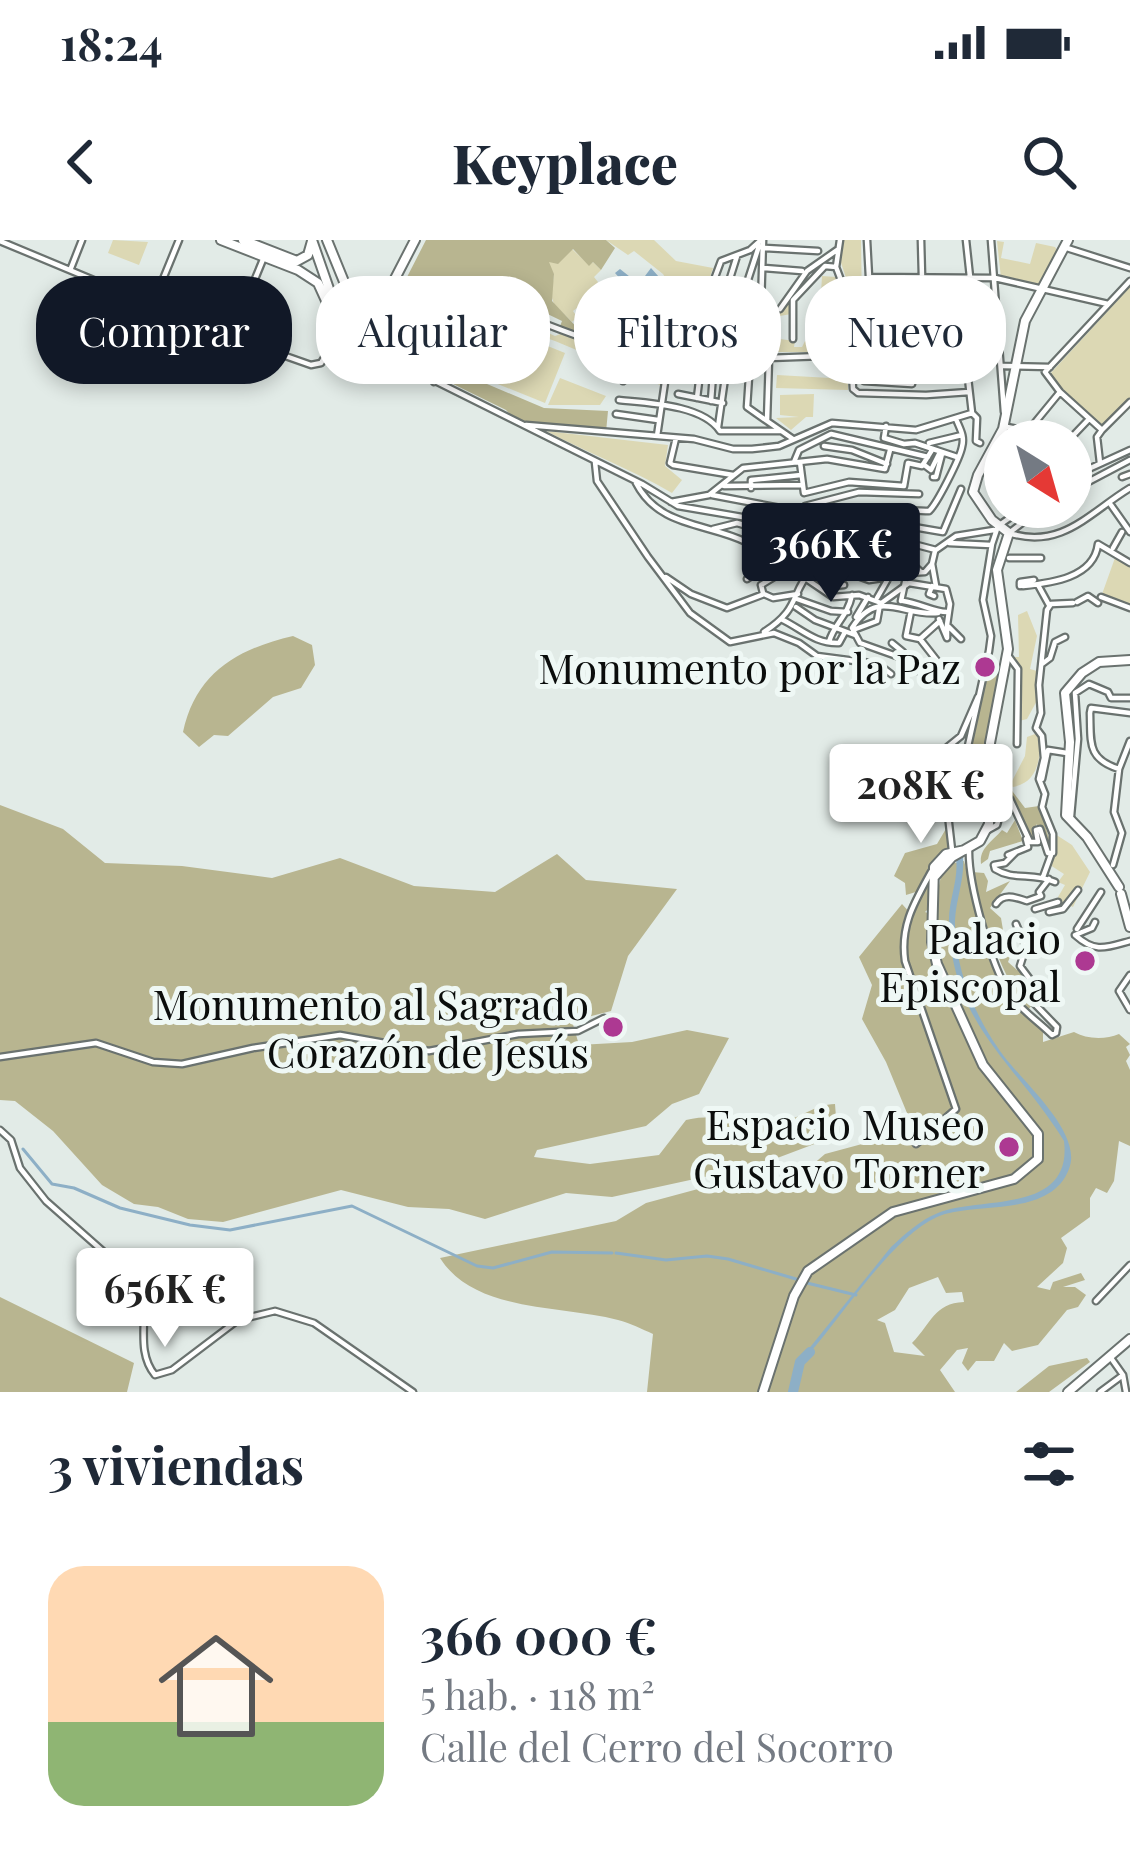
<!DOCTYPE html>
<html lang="es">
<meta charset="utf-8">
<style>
:root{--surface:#fff;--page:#f2f2f3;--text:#1f2937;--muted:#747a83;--accent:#111827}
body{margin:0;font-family:"Playfair Display",serif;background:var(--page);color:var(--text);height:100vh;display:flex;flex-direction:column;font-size:45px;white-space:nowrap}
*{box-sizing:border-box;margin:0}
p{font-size:39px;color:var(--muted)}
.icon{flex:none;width:66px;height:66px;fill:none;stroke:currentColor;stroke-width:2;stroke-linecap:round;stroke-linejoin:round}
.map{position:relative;height:1152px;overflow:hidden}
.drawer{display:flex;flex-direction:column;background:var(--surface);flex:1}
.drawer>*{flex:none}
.guide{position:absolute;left:36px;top:36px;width:1059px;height:108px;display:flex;gap:24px}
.needle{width:78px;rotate:143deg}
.fabs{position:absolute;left:984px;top:180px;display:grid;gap:24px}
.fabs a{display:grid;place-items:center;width:108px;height:108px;border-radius:50%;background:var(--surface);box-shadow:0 6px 18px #0003;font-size:60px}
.price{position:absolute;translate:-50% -102px;padding:0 27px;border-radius:12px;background:#fff;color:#222;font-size:39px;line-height:78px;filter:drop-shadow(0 3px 6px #0008)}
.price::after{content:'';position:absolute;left:50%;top:72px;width:36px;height:27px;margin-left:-18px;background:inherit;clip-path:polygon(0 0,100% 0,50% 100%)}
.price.active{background:var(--accent);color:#fff}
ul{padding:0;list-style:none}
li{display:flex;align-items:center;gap:36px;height:300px;padding:0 48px}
li span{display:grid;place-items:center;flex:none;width:336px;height:240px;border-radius:36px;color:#555}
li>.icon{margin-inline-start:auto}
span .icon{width:144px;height:144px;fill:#fffc;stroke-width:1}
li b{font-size:51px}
h2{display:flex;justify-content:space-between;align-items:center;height:144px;padding:0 48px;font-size:51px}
.pill{padding:0 42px;border-radius:48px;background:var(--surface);box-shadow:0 6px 18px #0003;font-size:42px;line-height:108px}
.pill.active{background:var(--accent);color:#fff}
.status{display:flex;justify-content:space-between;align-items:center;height:84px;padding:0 60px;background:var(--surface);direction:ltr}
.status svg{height:33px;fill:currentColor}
header{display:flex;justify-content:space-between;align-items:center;height:156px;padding:0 48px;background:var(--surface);font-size:54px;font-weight:800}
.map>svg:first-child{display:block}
</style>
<div class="status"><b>18:24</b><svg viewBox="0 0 49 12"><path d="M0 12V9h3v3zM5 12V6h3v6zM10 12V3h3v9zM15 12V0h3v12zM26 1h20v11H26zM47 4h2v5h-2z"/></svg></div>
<header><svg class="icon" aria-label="back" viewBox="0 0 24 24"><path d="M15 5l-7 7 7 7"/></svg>Keyplace<svg class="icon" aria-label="search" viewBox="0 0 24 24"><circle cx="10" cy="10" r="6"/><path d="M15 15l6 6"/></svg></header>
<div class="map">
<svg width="1130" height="1152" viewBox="0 0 1130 1152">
<rect width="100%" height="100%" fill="#e2ebe7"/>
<path fill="#dcd8b4" d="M113 0 148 2 139 25 108 13Z
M606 0H654L676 21 713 28 694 85 660 145 555 101 473 73 451 140 442 137 461 81 472 69 526 83 555 96 563 93 582 101 625 108 640 95 652 105 642 94 650 74 656 71 659 103 655 110 659 116 662 70 672 58 667 51 670 46 663 34 634 11 628 15Z
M843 0H861L862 66 856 67 840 20Z
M997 1 1004 2 1001 18 1030 24 1036 3 1055 7 1057 10 1040 46 1001 38Z
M572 9 589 25 593 22 601 30 594 37 598 42 594 47 609 60 600 69 591 62 606 80 594 92 577 68 573 71 577 77 572 82 554 64 551 55 554 35 548 22Z
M822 36 836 37 849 65 853 108 848 112H776L752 117 762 67 782 69 791 59V74L780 76V99L795 101 794 107H802L805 101 818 104Z
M1130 47V158L1099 187 1049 135Z
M885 62 886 103 865 105 866 63Z
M483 80 565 113 545 163 463 130Z
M416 90 418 95 430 99 421 124 430 128 429 132 408 122 389 98Z
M777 135 848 139V150L776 148Z
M560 138 606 156 600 165H548Z
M814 154 813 177H806L791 190 776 178 799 177 780 175V155Z
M546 191 668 205 665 226 682 240 672 253C631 229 588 213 546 191Z
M1116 315 1130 323V368L1101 357Z
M1027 371 1037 396 1030 429 1037 431 1040 455 1027 479 1019 481 1020 427 1014 417H1019L1018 375Z
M1035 494 1039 496C1042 521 1036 543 1013 547L1010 545 1025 516 1027 497Z
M1055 594 1072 605 1090 632 1073 667 1066 664 1063 667 1058 657 1065 645 1058 642 1064 634 1050 625Z"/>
<path fill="#b8b590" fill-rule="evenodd" d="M426 0H606L615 8 601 30 593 22 589 26 573 9 558 24 549 22 554 34 552 61 584 95 582 101 559 89 562 81 533 67 494 57 491 62 476 59 453 68 441 102 445 104 437 111 428 108 429 100 417 95 416 90 389 98 385 80Z
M454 130 544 168 608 171 606 192 519 185 506 170 451 143Z
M293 396 312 405 315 425 301 448 273 457 228 496 214 495 199 507 183 492C196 433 237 409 293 396Z
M990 428 998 436 990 503 986 502 974 541H969L962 532Z
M1007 544 1025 568 1039 566 1053 611 1036 584V600L1030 599Z
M0 565 63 589 105 623 182 626 272 638 340 618 414 646 495 652 557 614 586 640 677 649 628 716 611 771 572 781 579 805 632 802 687 790 729 798 699 854 672 864 646 886 537 910 534 917 590 924 659 915 686 880C721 872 749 885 781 881 801 879 815 864 835 864L836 877 826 879 832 888 825 900 759 925 612 957 566 953 485 979 449 969 408 967 341 950 223 982 188 979 158 967 134 964 102 945 53 891 15 861 0 860Z
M1015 580 1023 601 990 611 988 619 981 624C979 608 992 602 1002 590L1007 593Z
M947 587 951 616 925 634 919 651 906 655 905 643 894 636 905 613 937 604Z
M964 621 979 676 977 687 989 704 1005 754 1043 790V802L1074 792C1086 799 1105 800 1119 794L1130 804 1126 807 1130 815 1126 821 1130 830V906L1119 901 1114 941 1107 953 1096 948 1090 958V977L1061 998 1067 1008 1063 1023 1037 1047 1050 1050 1053 1042 1081 1033 1085 1040 1063 1047H1075L1086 1055 1078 1067 1067 1070 1038 1105 1012 1111 1004 1103 994 1121H976L968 1131 962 1123 968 1108 957 1110 940 1130 955 1152H647L653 1094C642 1089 630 1083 618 1080 561 1065 475 1073 440 1018L616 981 646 963 724 942 770 948 790 944 825 914 914 890 886 822 862 779 872 745 859 717 902 664 912 675 931 639 930 667 925 672 933 675 941 636 950 624ZM938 1037 946 1053 962 1052 964 1062C934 1063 931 1084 912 1103L925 1116 894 1112 885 1083 877 1080 895 1070 909 1048Z
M972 632 984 633 988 641 986 652 1010 641 990 668 1001 678 1006 708 1011 714 1008 722 1017 730 1020 725 1029 738 1026 751 1033 764 1027 771C999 729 983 681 972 632Z
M0 1057 134 1123 127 1152H0Z
M1087 1118 1090 1122 1049 1152H1016L1049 1126Z"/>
<path fill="#8dafc6" d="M651 28 667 46 668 64 638 59 615 33 620 29 639 44Z
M963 617C965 638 956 659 955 680 954 725 973 772 998 808 1017 838 1084 891 1069 929 1050 979 973 961 937 977 890 998 838 1083 801 1123L799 1121 891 1007C904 995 920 980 938 973 979 956 1073 975 1064 901 1016 823 952 786 949 683 948 661 959 640 956 618Z"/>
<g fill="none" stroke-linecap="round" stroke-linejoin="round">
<path stroke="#8dafc6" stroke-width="3" d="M23 909 52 944 74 948 120 968 190 985 230 990 352 966 477 1026 493 1028 552 1012 612 1013
M616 1013 666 1020 707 1016 728 1019 796 1039
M807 1043 856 1055"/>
<path stroke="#8dafc6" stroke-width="10" d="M793 1152 800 1122 810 1112"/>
<g stroke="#6a726f" stroke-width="9">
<path id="street" d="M763 0 761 66 752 91 747 167 767 181
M840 0 836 27 850 64 854 109
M867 0 869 37 995 38 1108 64
M921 0 922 37
M966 0 970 37
M991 0 1004 172
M0 1 223 94 311 125 321 123 331 107
M765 8 818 11
M1067 8 1130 28
M71 28 82 0
M764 28 802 31
M908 40 910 106
M1130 41 1045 132 1060 152 1102 190 1130 162
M154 61 179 0
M945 61 949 103
M780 69 807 31 837 10
M740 89 752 91
M232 95 264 17
M793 99V60L825 26 836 27
M359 103 642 244 678 266 812 289C831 265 899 270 929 271 937 264 960 218 962 207 965 196 960 189 956 179
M964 103 972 173 977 178 976 201 980 203
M851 116 853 149 858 153 926 155 969 152
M690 118 697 105 695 96
M1003 126 1050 127
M912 137 936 135V129L966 127
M864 141 912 144
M434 142 461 70 475 63C529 71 572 101 626 108L640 95 657 116 623 141
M678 154 723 163
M697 158 701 125
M619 160C649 163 703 165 720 191H780
M711 161 716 94 732 54 726 51 737 16
M616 174 658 180
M526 185 694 199 733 209H752L779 206 832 183 916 190 972 173
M886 186 884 198 904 204 915 203 957 217
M718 187 732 89 759 6
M1007 187 1028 191 1060 152
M657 196 665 142 692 99 721 21 750 10 761 0
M676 198 670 223 673 225 733 235
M793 199 767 181 769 118 851 115 854 109 1000 101
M1068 201 1089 179
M929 203 962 195
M824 206 852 210 887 224
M595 222 597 241 648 317 690 373 730 402 774 393 799 403 817 416 878 424 891 434
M794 222 799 210 831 194 928 217
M800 222 804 253 849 242 904 246 908 223 922 226 932 210
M1100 223 1097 197 1102 190
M923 224 931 230 940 212
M933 237H936L942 214
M1071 237 1130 210
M1122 237 1130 234
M636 243C666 302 742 275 778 330L808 334
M724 246 802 245
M751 248V240L801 235
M1071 251 1130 220
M712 255 807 273
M671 262 709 255 743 228 827 219 885 229 890 210
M1111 265 1130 292
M805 266 859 252 919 254
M713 289 737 283 814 305 840 291 856 294 902 285 943 292 961 249
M1009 293C1062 310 1090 272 1130 248
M1009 293 1043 267
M949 303 991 305
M1113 308 1122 292
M935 311 932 324 936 346
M818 314 840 303 863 306 894 299 936 310 956 296 994 290
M818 314 827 320 847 319 838 304
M1009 318H1041
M855 335 869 340 889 337
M827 336 832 346 844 345
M666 337 691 354 727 368 764 354 773 358 798 354
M805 338 833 357 859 355 881 363
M747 339 773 321 782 295
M1038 345 1049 365
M932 346 929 354 934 356
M1020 346V342L1034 340
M1023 346C1051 343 1094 338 1098 304L1130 323
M763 353 761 345 784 331
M1101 357 1130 368
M877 358 889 337 906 334
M797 359 831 371 848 372
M901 361 907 333 925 332 932 324
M903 361C919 363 936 373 948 372
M1077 362 1088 356 1098 363
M796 367 815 380 855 395
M911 371 906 396 920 399 940 381
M856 377 868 357
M781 379C802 389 815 404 839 403L845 392
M939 379 947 398V385L961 399
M853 390 877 381 880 364 909 343 946 349 950 364 947 385
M764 392C800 369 790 355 811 330 824 333 836 338 850 336 876 332 897 308 921 332
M920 399 938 422
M829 402C834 383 847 378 852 355
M892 403 903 412 905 419 860 403 852 388C878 347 903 377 938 373
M1007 414 1018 429 1017 504
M905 419 923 435
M1042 424 1050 418 1055 402 1065 397
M966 515 989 411 991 396 983 360 992 304 998 286 1025 267
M929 522 961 496 978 457
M1119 529C1087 519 1091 503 1090 473L1091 468 1130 473
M1042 539 1048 510 1067 513
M1071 576 1078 499 1075 453 1089 444 1108 452 1111 458H1130
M988 590 997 585 1005 556 1010 559 1030 602H1038L1036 590 1040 589 1048 613H1053V594L1042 567 1045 554 1039 539 1044 518 1042 496 1036 488 1041 473 1039 445 1047 370 1051 364 1073 363
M969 609C968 644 991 725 1010 755 1021 770 1039 782 1052 795L1056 793
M952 610 948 575 958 540
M1016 612 1005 623 994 625 995 629C1014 641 1032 632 1055 642
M1008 615 1028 607 1026 599
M1113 625 1122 593 1114 572 1119 529 1130 501
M1043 637 1051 615
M996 664C1004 652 1017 658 1027 661L1041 656 1039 652 1049 639
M1035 669 1058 662
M1049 672 1063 669 1078 650
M1095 682 1092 688 1075 695C1095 713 1105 708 1130 701
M1016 684 1026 707 1020 726 1029 738 1028 757 1057 787 1056 793
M1077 689 1101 652
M1130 735 1119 751 1130 770
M0 817 96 803 153 822 182 824 253 808 340 795 429 811 518 794 578 791 604 778
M0 890 11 900 20 928 46 961 139 1043C152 1072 133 1108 155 1135L172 1130 238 1080 275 1071 314 1083 413 1152
M916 904 956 869 905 721C900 686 914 663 931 632
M1096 1061 1130 1025
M1111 1118 1123 1135 1126 1152
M1100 1152 1123 1135"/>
</g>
<g stroke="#6a726f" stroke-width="12">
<path id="secondary" d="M221 0 298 30 318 43 339 89C342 94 345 99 350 101L365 99 367 83 358 77C343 78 338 95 331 107
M243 0 297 21 308 15 312 1
M312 0 343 89
M327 0 358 76
M361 78 381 54
M370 87 415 0
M935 636 952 617 980 601 989 584 990 503 1008 409 997 330 1009 293 992 280 973 252 978 235 1003 189 1025 81 1068 0
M1119 647 1087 597 1066 575 1070 502 1065 453 1082 433 1099 422 1130 420
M1121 654 1130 687
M763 1152 794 1056 808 1031 893 972 1014 939 1038 919V894L983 825 937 724 932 702 934 627 946 614 965 610
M1068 1152 1130 1099"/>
</g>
<use href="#street" stroke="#fff" stroke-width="4.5"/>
<use href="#secondary" stroke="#fff" stroke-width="8"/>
</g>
<g fill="#ad3992" stroke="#eff8f5" stroke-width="4.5">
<circle cx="985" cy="427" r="12"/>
<circle cx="1085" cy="721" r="12"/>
<circle cx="613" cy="787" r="12"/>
<circle cx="1009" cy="907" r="12"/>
</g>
<g text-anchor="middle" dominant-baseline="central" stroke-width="10" stroke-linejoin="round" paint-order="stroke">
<g font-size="42" fill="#0b0d0c" stroke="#eff8f5" text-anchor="end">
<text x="961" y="427">Monumento por la Paz</text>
<text x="1061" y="697">Palacio<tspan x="1061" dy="48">Episcopal</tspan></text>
<text x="589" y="763">Monumento al Sagrado<tspan x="589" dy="48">Corazón de Jesús</tspan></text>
<text x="985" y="883">Espacio Museo<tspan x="985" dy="48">Gustavo Torner</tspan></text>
</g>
</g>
</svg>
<div class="fabs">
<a><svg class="needle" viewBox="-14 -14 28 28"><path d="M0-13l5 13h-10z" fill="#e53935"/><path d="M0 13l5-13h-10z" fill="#747a83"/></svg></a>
</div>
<b class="price active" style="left:831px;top:365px">366K €</b>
<b class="price" style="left:921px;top:606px">208K €</b>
<b class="price" style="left:165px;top:1110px">656K €</b>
<div class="guide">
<a class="pill active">Comprar</a>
<a class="pill">Alquilar</a>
<a class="pill">Filtros</a>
<a class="pill">Nuevo</a>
</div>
</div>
<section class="drawer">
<h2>3 viviendas<svg class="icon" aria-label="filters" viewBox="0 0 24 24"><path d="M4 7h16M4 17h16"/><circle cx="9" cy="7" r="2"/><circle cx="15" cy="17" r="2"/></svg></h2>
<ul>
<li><span style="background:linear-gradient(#ffd9b3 65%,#8fb573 0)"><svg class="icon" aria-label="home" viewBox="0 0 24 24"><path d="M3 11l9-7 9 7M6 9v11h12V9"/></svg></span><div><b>366 000 €</b><p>5 hab. · 118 m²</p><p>Calle del Cerro del Socorro</p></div></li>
</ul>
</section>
